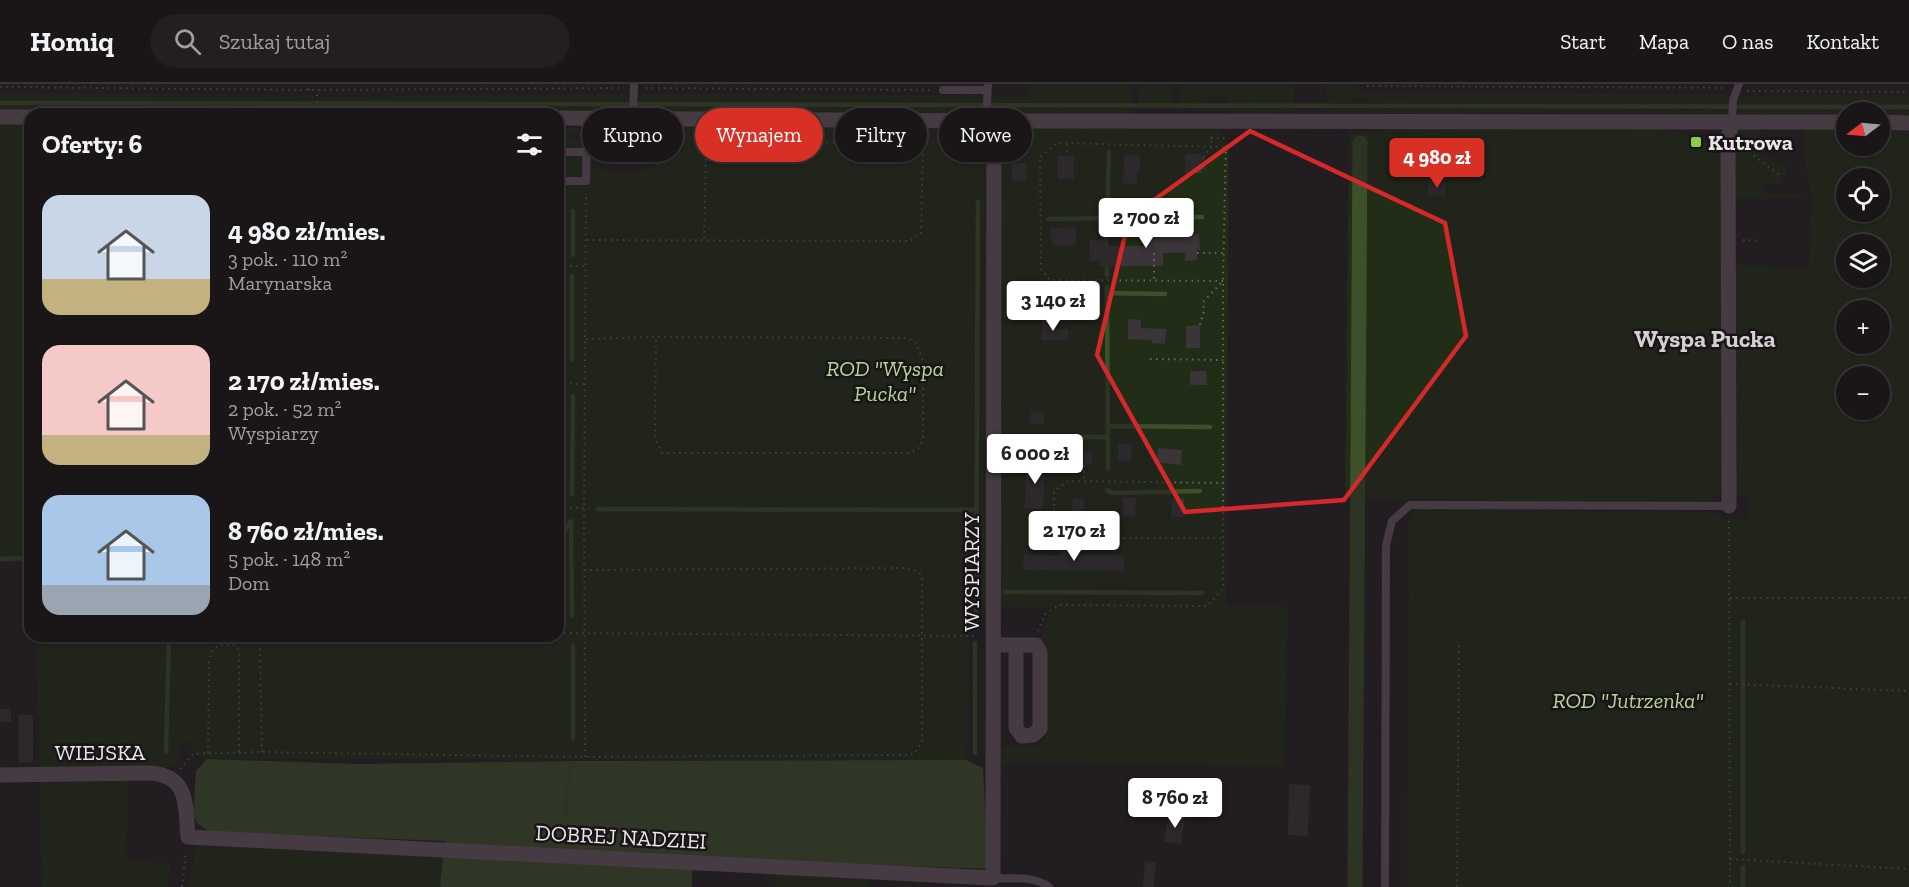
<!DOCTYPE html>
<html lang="pl">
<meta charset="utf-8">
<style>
:root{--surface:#1a1618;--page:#231f21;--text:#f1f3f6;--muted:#9f9fa2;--line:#383537;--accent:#d93025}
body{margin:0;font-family:"Zilla Slab",serif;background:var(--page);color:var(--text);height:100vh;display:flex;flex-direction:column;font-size:22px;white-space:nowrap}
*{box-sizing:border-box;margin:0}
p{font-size:20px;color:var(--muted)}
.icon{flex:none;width:33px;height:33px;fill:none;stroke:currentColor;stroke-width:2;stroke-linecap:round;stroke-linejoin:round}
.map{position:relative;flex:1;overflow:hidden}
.sheet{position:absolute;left:24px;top:24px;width:540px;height:534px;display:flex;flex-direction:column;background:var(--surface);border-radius:18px;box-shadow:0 2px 4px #0004,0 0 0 2px var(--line)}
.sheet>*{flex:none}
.guide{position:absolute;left:582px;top:24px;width:570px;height:54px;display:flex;gap:12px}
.needle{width:39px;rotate:254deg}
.controls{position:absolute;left:1836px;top:18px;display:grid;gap:12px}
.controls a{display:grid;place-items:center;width:54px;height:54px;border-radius:50%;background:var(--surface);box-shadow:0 2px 4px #0004,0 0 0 2px var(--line);font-size:30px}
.price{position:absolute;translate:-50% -51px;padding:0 14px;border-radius:6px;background:#fff;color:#222;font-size:20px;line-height:39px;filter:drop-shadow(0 2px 3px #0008)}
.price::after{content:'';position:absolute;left:50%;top:36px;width:18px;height:14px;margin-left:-9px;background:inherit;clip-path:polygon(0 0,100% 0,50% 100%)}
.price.current{background:var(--accent);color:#fff}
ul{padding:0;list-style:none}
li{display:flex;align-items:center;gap:18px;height:150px;padding:0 18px}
li span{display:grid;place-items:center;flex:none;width:168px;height:120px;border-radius:18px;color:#555}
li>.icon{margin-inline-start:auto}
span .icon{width:72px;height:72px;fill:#fffc;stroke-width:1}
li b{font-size:26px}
h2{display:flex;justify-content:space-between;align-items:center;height:72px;padding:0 18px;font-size:26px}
.pill{padding:0 21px;border-radius:27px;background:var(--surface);box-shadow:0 2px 4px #0004,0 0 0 2px var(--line);font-size:21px;line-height:54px}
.pill.current{background:var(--accent);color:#fff}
header{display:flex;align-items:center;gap:36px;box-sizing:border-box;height:84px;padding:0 30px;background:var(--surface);border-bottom:2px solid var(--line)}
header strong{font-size:28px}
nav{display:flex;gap:33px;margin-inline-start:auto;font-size:21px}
.search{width:420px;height:54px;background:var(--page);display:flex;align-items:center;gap:15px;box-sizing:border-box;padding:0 21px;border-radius:33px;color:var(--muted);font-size:22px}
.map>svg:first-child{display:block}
</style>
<header>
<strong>Homiq</strong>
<div class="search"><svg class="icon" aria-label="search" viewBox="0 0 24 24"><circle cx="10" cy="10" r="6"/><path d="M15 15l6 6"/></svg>Szukaj tutaj</div>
<nav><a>Start</a><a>Mapa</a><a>O nas</a><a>Kontakt</a></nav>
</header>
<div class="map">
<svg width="1909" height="803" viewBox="0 0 1909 803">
<rect width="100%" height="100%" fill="#221d20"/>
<path fill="#212d16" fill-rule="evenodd" d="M1027 0H1131V20H992V12H1026Z
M1138 0H1173V21L1138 20Z
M1180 0H1295L1294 21 1230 20V14H1201V21L1180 20Z
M1327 0H1357V8L1727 10 1728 21 1378 20 1360 14 1338 20 1327 21Z
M0 8 315 12V18L0 16Z
M623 10 629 13 628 17 619 19 319 18V13Z
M642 10 982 11V20L638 19 639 12Z
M1909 11V21L1738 20V15L1741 12Z
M0 21 315 23V28L0 27Z
M318 22 628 23V29L318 28Z
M637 23 981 24V31L637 29Z
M992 24 1131 25V32L991 31Z
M1295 24V32H1230V25Z
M1326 25 1728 26V33L1327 32Z
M1738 25 1909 26V34L1880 33V28H1846V33H1738Z
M0 38H30V477L0 478Z
M662 40 744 43 930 42 931 54H943L944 45 977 44 983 54 1004 53 1005 57 1016 48 1014 43H1018L1017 65 1031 66V61H1024V43L1218 44 1222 49 1223 58H1229L1226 522H1287L1285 682 1001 681 1000 662H1037L1045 655 1043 544 1049 530 1058 523H971L966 676 207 675 193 670 190 658 179 659 180 675 173 683 129 682 126 775 170 780 168 803H42L37 552H558V48H565V44H578L581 50H570V55H592L593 85C612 86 651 96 659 74 662 64 661 51 662 40Z
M1759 41V71L1780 81H1786V91L1782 92V100H1765V109L1801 110V115L1733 114 1734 52 1739 45Z
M1801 41 1846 42V62H1880V42L1909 43V803H1407L1409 434 1415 427 1718 429 1724 435 1749 434V411L1734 412 1733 181 1809 184 1811 116ZM1846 94H1880V128H1846ZM1846 160H1880V194H1846ZM1846 226H1880V260H1846ZM1846 292H1880V326H1846Z
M1389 44 1667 45 1682 49 1690 55 1688 61 1701 65 1703 58 1714 61 1721 66 1724 401 1715 415 1706 419 1345 414 1349 47H1383Z
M196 761 445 772 440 803H188Z
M777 788 867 793 871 803H775Z"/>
<path fill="#40552e" d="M207 675 357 680 584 677 966 676 983 684 988 785 861 780 692 786V803H440L445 757 215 748 205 745 197 739 193 731 196 687Z"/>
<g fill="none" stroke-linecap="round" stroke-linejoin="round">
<path stroke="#3c5029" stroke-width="4.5" d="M0 19 1909 23
M1048 135 1202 133
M1106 167 1109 68
M573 171V127
M1107 178V191
M572 192V275
M1107 203 1108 385
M1107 209 1165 210
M1108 342 1210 343
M1050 353H1108
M1107 406 1112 409 1200 407
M572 410 573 312
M598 425 976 426
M571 437 572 531
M558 456 571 437
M0 475 30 474
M1005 508 1202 509
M1743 538V768
M976 544 978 118
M573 562V654
M166 668 169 552
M975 669V559
M565 735 570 679
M1743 783V803"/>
<path stroke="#3c5029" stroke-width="15" d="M1355 803 1360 59"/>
</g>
<path fill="#3b3539" d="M1185 70H1201V73H1205V85H1202V89H1185Z
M1124 71H1140V87H1137V100L1123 99Z
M1058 72H1074V95H1058Z
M1012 79H1026L1027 97H1012Z
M1429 97 1446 99 1445 112 1428 111Z
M1166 138 1167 151 1199 150 1200 166H1197V176L1185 177V169H1163V182H1099V177H1090V156H1105V162H1145L1144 139Z
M1076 143V161L1055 162 1051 158V144Z
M1043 235 1054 236 1053 245H1068V256H1041Z
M1128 235 1141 236V244L1166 245 1165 260 1152 259V256L1128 255Z
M1200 241V264H1186V242Z
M1190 287H1206L1207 301H1190Z
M1031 327 1044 328V340H1030Z
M1118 360H1132L1131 377H1118Z
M1158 364 1182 366 1181 381 1157 378Z
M1074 368H1092V381H1074Z
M1025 379H1045L1043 425 1024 424 1026 409Z
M1073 414 1084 415 1083 440 1071 439Z
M1123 414H1136L1135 433 1123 432Z
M1172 415H1184V433H1171Z
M1059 464H1078V471H1124V487L1023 486 1024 470 1059 472Z
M0 625H11V638H0Z
M18 631H33V678L19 679Z
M1289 700 1310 701 1308 752 1288 751Z
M1169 730 1185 733 1181 760 1164 758Z
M1145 777 1156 778 1154 803H1143Z"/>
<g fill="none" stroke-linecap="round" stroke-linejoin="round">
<path stroke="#6a6568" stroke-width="2" stroke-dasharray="1.5 4.5" stroke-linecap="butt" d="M1367 2 1727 4
M0 3 309 6 622 4
M646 4 931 6
M309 6 310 0
M1747 7 1909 8
M317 30V6
M1211 54H1226
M1067 60V72
M1743 66 1750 69 1782 93
M1203 73 1212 63 1211 52
M587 156 910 157 921 149 923 68 917 61 907 59 720 58 711 63 706 70 704 156
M1743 156 1760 157
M1154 169V197
M1197 169H1224
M558 182H585
M1223 197 1050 196 1041 185 1040 73 1057 59 1224 63
M1200 241 1204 227 1203 218 1223 197
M586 255 656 253 907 254 916 259 923 277V355L918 365 909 369H662L655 354 656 253
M1150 275 1223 276
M558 299 585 300
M1084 381V398
M558 423 584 424
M1729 437 1730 803
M1221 454H1067L1054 441V407L1068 397 1223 399
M1730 514H1909
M1038 547 1045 530 1059 521 1207 522 1223 505V197L1226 58
M558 549 978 552
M1730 600 1909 607
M262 668 260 566 264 555 269 552
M208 669 209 576 214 564 220 561H235L239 567V669
M585 673 584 424 586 109
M180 685 193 670 262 668 585 673 904 671 914 670 922 658V493L919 488 908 484 585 486
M1730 775 1909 785
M182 803 186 767
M1457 803 1459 558"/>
<path stroke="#72606c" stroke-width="8" d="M943 6H987
M633 34 634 0
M986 37 988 0
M1732 39 1733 16 1739 0
M558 68H586
M558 97H586L587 34
M993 794C1011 795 1034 791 1049 803
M1385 803 1386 461 1392 437 1410 421 1729 422"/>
<path stroke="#72606c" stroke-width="15" d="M0 33H30
M558 34 986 37 1846 38
M1880 38 1909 39
M1729 422 1728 53 1732 39
M1001 561H1036L1040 568V645L1033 651 1022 652 1016 644V561
M0 691 150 689C190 692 185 722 188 753L993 794 994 37"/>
</g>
<path d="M0 0H1909V803H0ZM1250 47 1445 139 1466 252 1344 416 1185 428 1097 271 1129 134Z" fill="#221d20" fill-opacity=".55" fill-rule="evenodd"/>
<path fill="none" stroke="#d62828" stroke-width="4.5" stroke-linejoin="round" d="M1250 47 1445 139 1466 252 1344 416 1185 428 1097 271 1129 134Z"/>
<rect fill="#8dce44" stroke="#191417" stroke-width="2" x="1690" y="52" width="12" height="12" rx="3"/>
<g text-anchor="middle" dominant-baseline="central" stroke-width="5" stroke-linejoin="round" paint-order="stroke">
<g font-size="22" font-weight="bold" fill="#e9e5e8" stroke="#191417" text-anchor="start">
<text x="1708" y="58">Kutrowa</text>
</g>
<g font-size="22" font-style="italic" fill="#b5d896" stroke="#191417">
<text x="885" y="284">ROD "Wyspa<tspan x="885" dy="25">Pucka"</tspan></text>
<text x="1628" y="616">ROD "Jutrzenka"</text>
</g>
<g font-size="22" fill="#e9e5e8" stroke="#191417">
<text transform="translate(971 488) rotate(-90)">WYSPIARZY</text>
<text x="100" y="668">WIEJSKA</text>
<text transform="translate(621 753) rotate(3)">DOBREJ NADZIEI</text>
</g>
<g font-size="24" font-weight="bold" fill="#d5ced3" stroke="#191417">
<text x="1705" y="254">Wyspa Pucka</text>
</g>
</g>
</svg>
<div class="controls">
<a><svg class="needle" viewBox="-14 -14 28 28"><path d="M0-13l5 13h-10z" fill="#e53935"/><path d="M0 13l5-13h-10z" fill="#9f9fa2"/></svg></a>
<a><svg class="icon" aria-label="locate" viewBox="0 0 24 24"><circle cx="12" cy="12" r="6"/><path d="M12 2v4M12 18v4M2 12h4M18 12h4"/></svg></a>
<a><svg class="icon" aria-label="layers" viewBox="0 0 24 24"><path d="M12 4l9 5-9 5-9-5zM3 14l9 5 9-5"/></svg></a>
<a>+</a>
<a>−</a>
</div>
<b class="price current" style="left:1437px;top:105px">4 980 zł</b>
<b class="price" style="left:1146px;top:165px">2 700 zł</b>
<b class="price" style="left:1053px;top:248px">3 140 zł</b>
<b class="price" style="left:1035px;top:401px">6 000 zł</b>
<b class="price" style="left:1074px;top:478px">2 170 zł</b>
<b class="price" style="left:1175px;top:745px">8 760 zł</b>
<div class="guide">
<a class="pill">Kupno</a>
<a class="pill current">Wynajem</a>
<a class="pill">Filtry</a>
<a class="pill">Nowe</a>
</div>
<section class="sheet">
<h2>Oferty: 6<svg class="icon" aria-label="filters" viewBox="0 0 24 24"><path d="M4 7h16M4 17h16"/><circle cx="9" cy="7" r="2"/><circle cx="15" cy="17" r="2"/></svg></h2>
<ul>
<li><span style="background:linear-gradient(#c9d6e8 70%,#c2b280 0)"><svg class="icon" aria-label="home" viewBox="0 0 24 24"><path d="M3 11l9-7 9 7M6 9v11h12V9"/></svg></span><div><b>4 980 zł/mies.</b><p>3 pok. · 110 m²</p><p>Marynarska</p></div></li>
<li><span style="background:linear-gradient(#f6c9c9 75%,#c2b280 0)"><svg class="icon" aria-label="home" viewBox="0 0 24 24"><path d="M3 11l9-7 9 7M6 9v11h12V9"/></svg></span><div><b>2 170 zł/mies.</b><p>2 pok. · 52 m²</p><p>Wyspiarzy</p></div></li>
<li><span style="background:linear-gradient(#a9c7e8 75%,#9aa5b1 0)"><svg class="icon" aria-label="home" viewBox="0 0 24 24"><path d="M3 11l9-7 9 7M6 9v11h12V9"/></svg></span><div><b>8 760 zł/mies.</b><p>5 pok. · 148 m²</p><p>Dom</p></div></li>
</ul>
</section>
</div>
